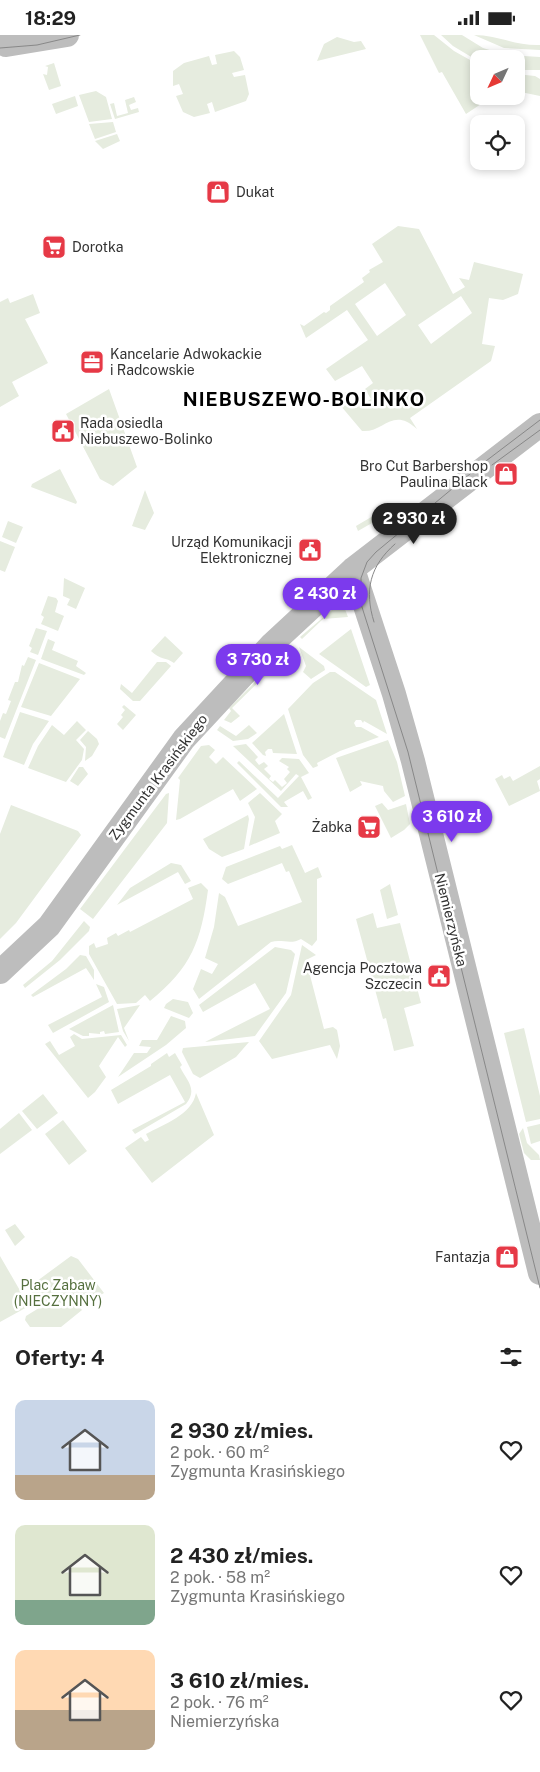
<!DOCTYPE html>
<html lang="pl">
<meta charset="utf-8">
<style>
:root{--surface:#fff;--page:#f6f6f6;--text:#222;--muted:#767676;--accent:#7c3aed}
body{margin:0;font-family:"Public Sans",sans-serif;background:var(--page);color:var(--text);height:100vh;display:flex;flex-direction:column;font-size:19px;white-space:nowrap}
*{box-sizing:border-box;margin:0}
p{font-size:16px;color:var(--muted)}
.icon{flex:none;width:28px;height:28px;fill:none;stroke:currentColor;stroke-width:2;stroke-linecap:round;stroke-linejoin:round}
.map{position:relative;height:1292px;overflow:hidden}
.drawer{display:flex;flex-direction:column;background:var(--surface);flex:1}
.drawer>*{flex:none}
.needle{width:32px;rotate:226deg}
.tools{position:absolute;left:470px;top:15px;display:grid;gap:10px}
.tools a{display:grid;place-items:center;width:55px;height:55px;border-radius:10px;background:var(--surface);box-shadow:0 2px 8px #0003;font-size:25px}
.price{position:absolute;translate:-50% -42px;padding:0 11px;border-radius:18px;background:var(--accent);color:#fff;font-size:16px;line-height:32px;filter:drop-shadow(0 1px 2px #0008)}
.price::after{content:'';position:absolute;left:50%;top:30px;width:15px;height:11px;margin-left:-8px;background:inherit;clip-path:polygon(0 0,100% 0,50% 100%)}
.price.active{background:#222;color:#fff}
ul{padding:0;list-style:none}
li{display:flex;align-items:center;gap:15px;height:125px;padding:0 15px}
li span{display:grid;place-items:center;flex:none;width:140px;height:100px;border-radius:10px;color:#555}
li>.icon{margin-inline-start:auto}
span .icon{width:60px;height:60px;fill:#fffc;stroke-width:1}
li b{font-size:21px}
h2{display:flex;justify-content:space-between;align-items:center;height:60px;padding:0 15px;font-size:21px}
.status{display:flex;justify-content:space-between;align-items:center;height:35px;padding:0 25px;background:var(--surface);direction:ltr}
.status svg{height:14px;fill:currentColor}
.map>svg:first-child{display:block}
</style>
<div class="status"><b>18:29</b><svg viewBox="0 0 49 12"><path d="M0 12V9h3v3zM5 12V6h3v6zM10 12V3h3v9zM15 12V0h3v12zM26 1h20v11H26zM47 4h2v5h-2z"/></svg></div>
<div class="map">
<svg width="540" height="1292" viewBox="0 0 540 1292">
<rect width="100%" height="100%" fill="#fff"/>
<path fill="#e6ecdf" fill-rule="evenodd" d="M420 0H434L454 16 479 30V61H501L499 68 487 65 466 79 442 37 439 38Z
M441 0H462L483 13 506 20 540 22V35H516V24H479L478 26 453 11Z
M474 0C497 0 516 11 540 10V15L504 13Z
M337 2 354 7 361 6 366 14 317 26 324 9Z
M234 16 240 22 244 35 232 38 234 42 245 40 249 59 246 66 215 77 212 67 207 69 210 78 194 82 183 77 176 61 183 59 179 49 173 51V36L184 28 209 21 212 30 217 29 215 20Z
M54 28 61 51 49 55 43 39 47 40 48 32 45 31Z
M516 39 535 41 540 44V61L516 56Z
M96 56 106 62 112 84 89 87 79 60Z
M75 61 78 71 56 79 52 69Z
M134 62 136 67 129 70 131 75 138 73 139 77 115 84 110 69 114 68 117 81 128 78 125 65Z
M113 87 116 97 95 104 89 89Z
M117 99 120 106 103 114 95 106Z
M398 191 419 194 453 259 465 252 459 243 469 245 474 227 523 239 518 259 503 265 489 263 482 309 495 311 491 326 410 383 417 394C392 371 384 398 362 396L335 364 346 357 356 373 371 364 365 354 373 348 362 331 335 346 326 334 368 305 347 275 306 303 300 289 304 291 324 277 326 278 330 275V271L364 247 362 243 370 237 369 235 383 227 372 209ZM385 248 406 280 377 301 355 269ZM461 261 472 278 431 309 418 290Z
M33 259 40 278 25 284 48 328 12 347 19 361 0 372V267L8 263 10 268Z
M109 354 137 432 113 451 100 444 66 379Z
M60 434 77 467 76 469 31 452 32 449Z
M145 455 154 478 145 495 132 491Z
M390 471 393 476 358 496 356 491Z
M8 486 23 492 16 508 2 502Z
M0 506 15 512 5 537 0 535Z
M64 543 85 553 76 574 67 570 70 564 63 561Z
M48 561 56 563 58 566 55 577 64 581 58 596 41 589 44 582 41 580Z
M339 569H343L348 582 323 584 302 604 300 602Z
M36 593 47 596 38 620 30 617 32 613 29 611Z
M351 594 370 650 366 652 319 619Z
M165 601 183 618 174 628C166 622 160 625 151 616Z
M48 604 55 607 52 615 78 626 76 631 86 638 84 640 41 624Z
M292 610 294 626 286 620 232 673 240 681 231 688 224 685 231 676 229 673Z
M299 612 324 631 325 635 311 644 303 637 306 631Z
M28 622 36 625 5 704 0 702V686L3 678 6 679 11 666 8 665 15 647H18L22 630 24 631Z
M157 627H166L171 631 140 666H133L120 654 121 649 132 658Z
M39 628 80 644 51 681 21 672Z
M330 637H335L376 665 387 699 364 686 363 688 361 685H356L354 688 356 692H361L379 702 340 716 317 728 318 731 313 733 303 720 288 674 313 648Z
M124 670 136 680 123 695 117 689 123 682 121 680 125 675 122 672Z
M20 677 49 686 33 709 24 730 3 722Z
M284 679 297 719 273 718 272 714H268L265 717 266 721 263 720 252 708Z
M77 686 86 695 76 705 84 714 82 725 66 747 28 733 38 711 52 690 64 700Z
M249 690 257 698 248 704 233 706 217 695 220 691 236 701Z
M88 696 97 704 99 709 92 721 85 726 86 712 80 705Z
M388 705 397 727 405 761 393 767 384 756 383 751 360 746 362 750 350 757 336 723Z
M246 709 258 722 255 725 259 730 264 727 268 731 264 734 271 741 269 744 273 747 275 745 282 752 287 748 284 744 290 737 287 734 289 732 279 726 282 723 299 724 309 738 301 742 312 763 308 765 303 756 284 767 288 772H281L237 728 239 726 278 763 299 741 296 739 281 756 233 711Z
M209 710 215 715 209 722 216 729 223 722 257 754 240 766 233 754 180 784 176 785 180 745 178 743 201 711Z
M540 731V744L537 746 540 756 509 771 495 744 502 740 504 744 510 741 513 746Z
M79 732H83L88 739 78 751 70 746Z
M169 758 167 788 93 884 80 874 166 759Z
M260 758 282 779 275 786 280 798 249 811 255 782 248 768Z
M382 768 388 775 406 769 410 789 404 795 391 803 375 771Z
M11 770 78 796 81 800 16 888 0 904V799Z
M248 780 249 784 244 814 222 822 209 814 203 804Z
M292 810 305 838 318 832 322 842 317 844V905L312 911 301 904C291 910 282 904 271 907L199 964 193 954 201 934 212 939 218 929 205 923 214 892 219 858 225 862 238 891 302 867 289 836 286 837 282 828 228 849 222 844 226 832 280 811 282 814Z
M171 828 181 830 191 846 185 849 178 837 117 870 130 853Z
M201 848 208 855C201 906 192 932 150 966L145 960 136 968 117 969 89 919V911L94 908 96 913 108 909 107 903 116 898 118 901 129 895 130 897 193 864 188 853Z
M390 849 398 880 387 884 380 855Z
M373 878 377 893 400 888 421 968 404 973 414 1011 394 1016 386 983 383 984 356 884Z
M84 886 90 892 89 896 60 925 25 953 23 950 52 926Z
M302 910 316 920 306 925 324 994 333 992 337 995 340 1011 337 1024 330 1010 272 1024 259 1006 291 960Z
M275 912 291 915 295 919 286 958 255 1001 205 1007 270 974 255 948 203 977 199 970Z
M80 920 86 921 94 935V945L86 933 33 962 31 960 66 934Z
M96 949 104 952 109 967 53 998 48 990 102 962Z
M173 964 188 967 193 978 189 983 164 973 166 969Z
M113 970 119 997 105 999 104 996 100 997V999L89 998V1001H83L69 994Z
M140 970 124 993 129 1006 123 996 117 974Z
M171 981 185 986 186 993 166 1010 118 1042 134 1018H147L151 1012 139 1011 142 1005H157Z
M524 993 540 1061V1084L526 1087 504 998Z
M74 999 82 1004 121 1000 127 1010 125 1012 118 1002 99 1031 106 1042 95 1057 88 1063 45 1009 50 1006 59 1020 75 1011 70 1002Z
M249 1007 236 1022 200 1043 193 1039 182 1017 183 1013Z
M167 1018 169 1022 175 1018 182 1030 180 1032C187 1046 198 1054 186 1069L135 1099 132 1095 185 1067 170 1040 118 1069 111 1055 151 1031V1029Z
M196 1058 214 1100 152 1148 125 1113 141 1102 145 1107 149 1105 146 1099C164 1089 192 1080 196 1058Z
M43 1059 58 1078 37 1094 22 1076Z
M19 1078 32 1095 0 1119V1094Z
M63 1085 87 1116 69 1130 45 1099Z
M540 1089V1106L531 1109 527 1092Z
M523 1093 527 1108 539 1120 540 1125H531L524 1118 519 1099Z
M15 1189 25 1202 15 1211 5 1195Z
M0 1221 29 1271 0 1287Z
M71 1221 78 1224 104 1258 87 1268 78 1270 82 1275 61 1292H30L25 1285 26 1281 39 1273 32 1260 33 1249Z"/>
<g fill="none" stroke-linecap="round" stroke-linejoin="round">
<path stroke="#bdbdbd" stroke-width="24" d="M6 10 67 0
M353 534 394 659 413 726 540 1238
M0 937 49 891 184 704 272 609 353 534 540 390"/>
<path stroke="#888" stroke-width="1" d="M0 13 37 10 80 0
M540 385 482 429 376 517 367 527 361 543V569L408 717 540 1253
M492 430 540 395
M374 587C364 555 370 531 395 509"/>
</g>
<defs>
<g id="shop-square" transform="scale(1.25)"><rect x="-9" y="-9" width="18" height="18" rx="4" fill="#e63946" stroke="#fff"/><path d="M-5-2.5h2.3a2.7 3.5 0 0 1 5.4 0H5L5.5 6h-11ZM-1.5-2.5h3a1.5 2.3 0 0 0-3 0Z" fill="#fff"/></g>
<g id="supermarket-square" transform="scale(1.25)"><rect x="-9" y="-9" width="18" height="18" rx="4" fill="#e63946" stroke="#fff"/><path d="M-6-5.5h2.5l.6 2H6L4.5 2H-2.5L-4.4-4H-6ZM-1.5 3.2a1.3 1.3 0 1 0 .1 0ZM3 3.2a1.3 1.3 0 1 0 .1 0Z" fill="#fff"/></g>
<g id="office-square" transform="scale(1.25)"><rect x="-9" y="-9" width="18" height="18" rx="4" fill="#e63946" stroke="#fff"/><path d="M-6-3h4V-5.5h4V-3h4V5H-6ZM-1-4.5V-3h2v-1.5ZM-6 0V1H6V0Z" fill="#fff"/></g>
<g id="civic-square" transform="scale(1.25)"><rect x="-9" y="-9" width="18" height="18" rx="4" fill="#e63946" stroke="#fff"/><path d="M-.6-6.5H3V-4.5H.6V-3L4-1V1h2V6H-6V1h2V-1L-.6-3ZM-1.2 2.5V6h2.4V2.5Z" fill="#fff"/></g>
</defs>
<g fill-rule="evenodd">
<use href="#shop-square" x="218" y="157"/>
<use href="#supermarket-square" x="54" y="212"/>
<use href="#office-square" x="92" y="327"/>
<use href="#civic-square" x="63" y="396"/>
<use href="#shop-square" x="506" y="439"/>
<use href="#civic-square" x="310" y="515"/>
<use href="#supermarket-square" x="369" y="792"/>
<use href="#civic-square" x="439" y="941"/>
<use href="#shop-square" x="507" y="1222"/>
</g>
<g text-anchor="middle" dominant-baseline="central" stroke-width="5" stroke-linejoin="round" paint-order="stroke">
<g font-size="14" fill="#333" stroke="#fff" text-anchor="end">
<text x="236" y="157" text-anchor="start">Dukat</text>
<text x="72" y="212" text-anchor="start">Dorotka</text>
<text x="110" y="319" text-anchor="start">Kancelarie Adwokackie<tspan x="110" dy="16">i Radcowskie</tspan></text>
<text x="80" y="388" text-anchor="start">Rada osiedla<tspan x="80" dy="16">Niebuszewo-Bolinko</tspan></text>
<text x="488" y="431">Bro Cut Barbershop<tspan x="488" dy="16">Paulina Black</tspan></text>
<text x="292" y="507">Urząd Komunikacji<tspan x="292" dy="16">Elektronicznej</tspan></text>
<text x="352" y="792">Żabka</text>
<text x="422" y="933">Agencja Pocztowa<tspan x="422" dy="16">Szczecin</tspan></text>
<text x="490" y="1222">Fantazja</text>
</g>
<g font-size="14" fill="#333" stroke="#fff">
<text transform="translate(158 742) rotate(-53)">Zygmunta Krasińskiego</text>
<text transform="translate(451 885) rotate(76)">Niemierzyńska</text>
</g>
<g font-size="14" fill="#56703f" stroke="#fff">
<text x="58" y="1250">Plac Zabaw<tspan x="58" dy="16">(NIECZYNNY)</tspan></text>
</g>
<g font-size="19" font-weight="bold" letter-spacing="1" fill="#000" stroke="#fff">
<text x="304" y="364">NIEBUSZEWO-BOLINKO</text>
</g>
</g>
</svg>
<div class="tools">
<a><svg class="needle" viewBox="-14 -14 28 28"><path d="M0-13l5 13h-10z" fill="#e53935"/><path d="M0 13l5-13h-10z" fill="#767676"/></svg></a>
<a><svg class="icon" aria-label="locate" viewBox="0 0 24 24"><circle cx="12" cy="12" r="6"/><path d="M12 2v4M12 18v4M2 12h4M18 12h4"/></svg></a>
</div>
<b class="price active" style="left:414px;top:510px">2 930 zł</b>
<b class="price" style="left:325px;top:585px">2 430 zł</b>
<b class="price" style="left:258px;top:651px">3 730 zł</b>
<b class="price" style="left:452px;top:808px">3 610 zł</b>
</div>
<section class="drawer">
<h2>Oferty: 4<svg class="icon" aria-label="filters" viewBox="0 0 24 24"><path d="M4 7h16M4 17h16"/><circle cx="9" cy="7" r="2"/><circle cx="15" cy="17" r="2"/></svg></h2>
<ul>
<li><span style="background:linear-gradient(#c9d6e8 75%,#b9a48a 0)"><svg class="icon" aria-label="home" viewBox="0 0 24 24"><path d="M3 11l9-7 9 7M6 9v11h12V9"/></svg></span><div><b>2 930 zł/mies.</b><p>2 pok. · 60 m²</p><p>Zygmunta Krasińskiego</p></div><svg class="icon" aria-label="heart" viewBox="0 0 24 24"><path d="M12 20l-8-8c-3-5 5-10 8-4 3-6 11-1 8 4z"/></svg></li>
<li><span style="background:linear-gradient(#dfe7d0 75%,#7fa58c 0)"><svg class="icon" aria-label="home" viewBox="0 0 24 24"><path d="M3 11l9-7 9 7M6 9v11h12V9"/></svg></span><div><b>2 430 zł/mies.</b><p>2 pok. · 58 m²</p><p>Zygmunta Krasińskiego</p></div><svg class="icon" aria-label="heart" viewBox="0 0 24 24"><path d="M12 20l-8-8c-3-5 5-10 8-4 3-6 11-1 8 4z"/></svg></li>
<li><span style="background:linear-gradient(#ffd9b3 60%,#b9a48a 0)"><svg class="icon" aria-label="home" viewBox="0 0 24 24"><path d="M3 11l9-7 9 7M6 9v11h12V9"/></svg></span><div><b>3 610 zł/mies.</b><p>2 pok. · 76 m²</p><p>Niemierzyńska</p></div><svg class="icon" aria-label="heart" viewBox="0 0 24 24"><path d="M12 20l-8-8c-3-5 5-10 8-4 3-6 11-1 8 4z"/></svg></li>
</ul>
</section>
